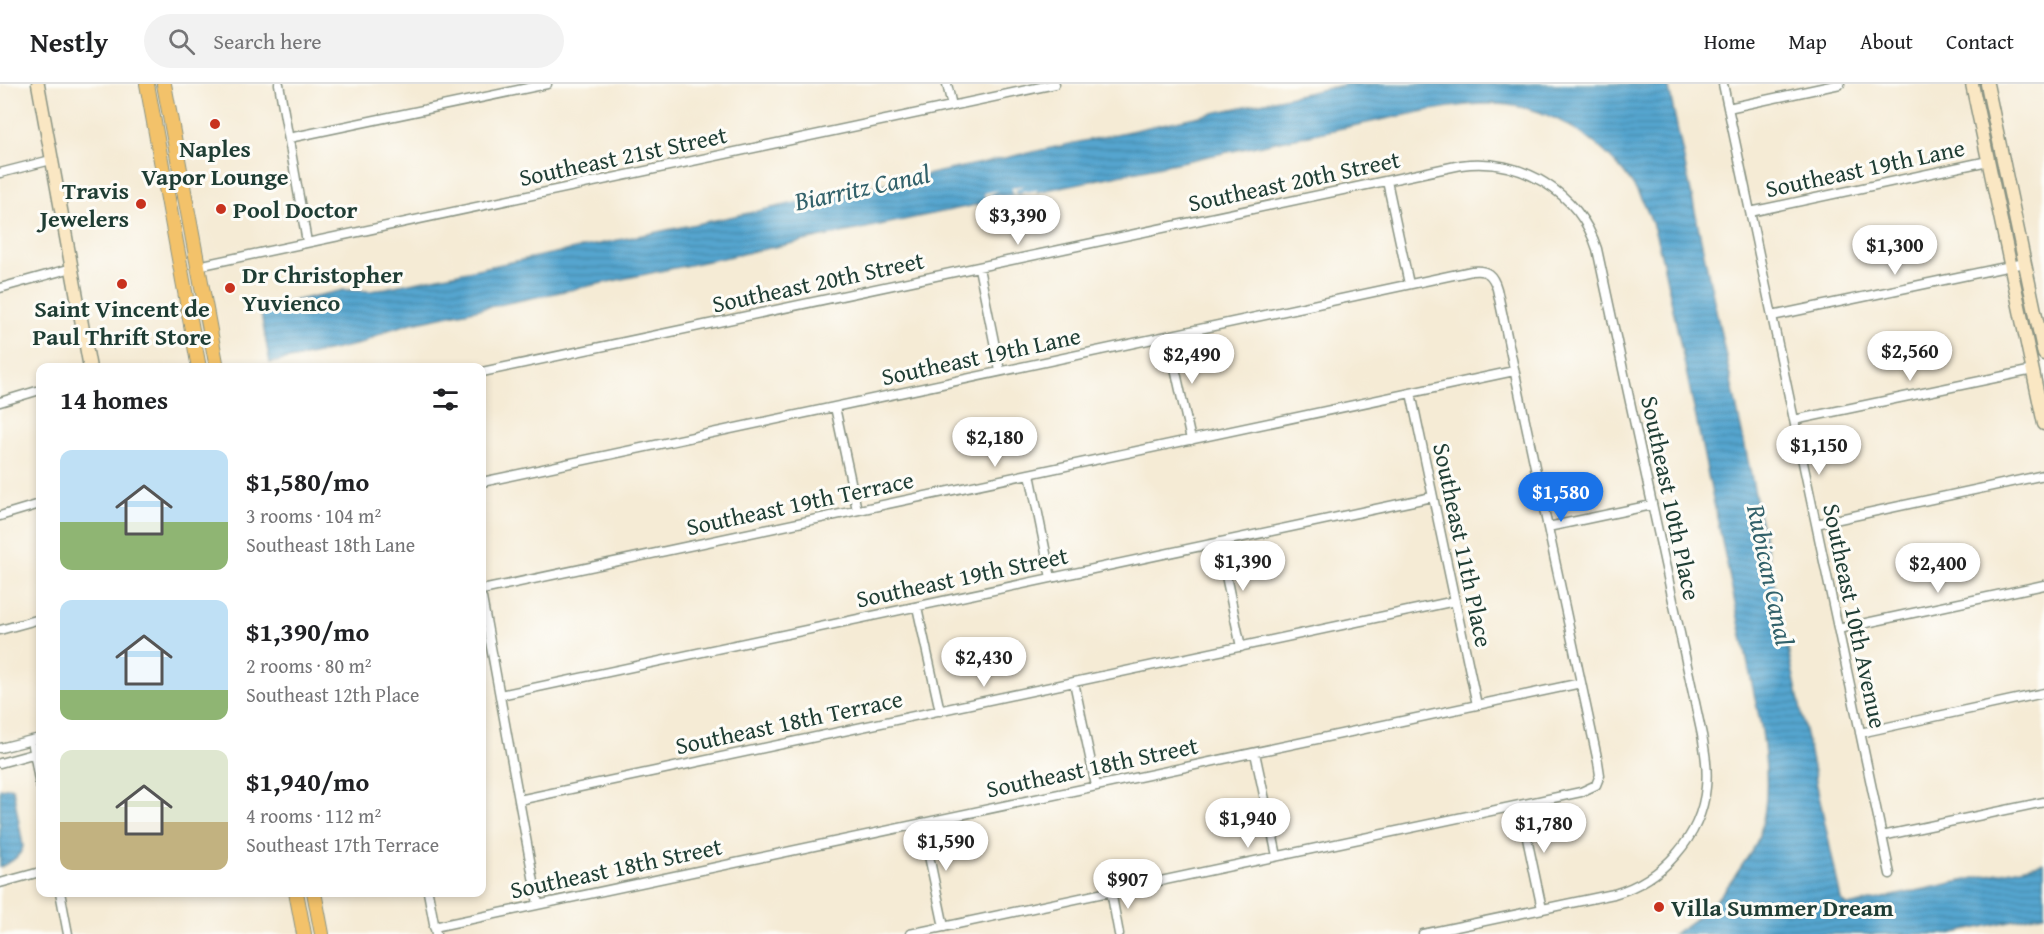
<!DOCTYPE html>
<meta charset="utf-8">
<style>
:root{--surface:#fff;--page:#f2f2f2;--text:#202124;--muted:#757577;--line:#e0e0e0;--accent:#1a73e8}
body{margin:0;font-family:"Gentium Book Plus",serif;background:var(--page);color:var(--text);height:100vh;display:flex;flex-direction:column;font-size:22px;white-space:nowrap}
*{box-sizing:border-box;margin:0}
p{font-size:20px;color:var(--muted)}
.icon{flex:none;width:33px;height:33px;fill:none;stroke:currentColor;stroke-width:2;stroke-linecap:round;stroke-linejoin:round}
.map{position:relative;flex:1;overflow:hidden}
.panel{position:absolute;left:36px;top:279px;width:450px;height:534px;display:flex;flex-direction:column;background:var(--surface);border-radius:12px;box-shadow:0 3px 9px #0003}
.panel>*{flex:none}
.price{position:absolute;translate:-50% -51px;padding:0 14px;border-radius:21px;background:#fff;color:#222;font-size:20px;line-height:39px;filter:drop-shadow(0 2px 3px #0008)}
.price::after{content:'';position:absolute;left:50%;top:36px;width:18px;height:14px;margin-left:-9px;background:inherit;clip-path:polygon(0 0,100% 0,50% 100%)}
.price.selected{background:var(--accent);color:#fff}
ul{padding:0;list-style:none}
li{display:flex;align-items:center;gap:18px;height:150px;padding:0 24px}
li span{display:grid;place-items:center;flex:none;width:168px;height:120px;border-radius:12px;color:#555}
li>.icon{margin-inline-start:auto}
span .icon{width:72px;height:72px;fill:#fffc;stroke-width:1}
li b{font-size:26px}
h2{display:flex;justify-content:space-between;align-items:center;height:72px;padding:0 24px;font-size:26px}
header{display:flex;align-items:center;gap:36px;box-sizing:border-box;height:84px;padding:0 30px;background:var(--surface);border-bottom:2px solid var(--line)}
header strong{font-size:28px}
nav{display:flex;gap:33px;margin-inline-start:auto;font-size:21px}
.search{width:420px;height:54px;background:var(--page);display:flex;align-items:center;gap:15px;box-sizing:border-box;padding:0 21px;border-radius:33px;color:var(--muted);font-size:22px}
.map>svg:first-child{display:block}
</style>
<header>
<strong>Nestly</strong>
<div class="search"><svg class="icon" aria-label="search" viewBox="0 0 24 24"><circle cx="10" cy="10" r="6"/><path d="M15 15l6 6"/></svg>Search here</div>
<nav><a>Home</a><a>Map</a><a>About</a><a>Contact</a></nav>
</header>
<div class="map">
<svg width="2044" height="850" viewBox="0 0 2044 850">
<defs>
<pattern id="water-rules" width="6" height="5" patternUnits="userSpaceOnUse" patternTransform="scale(1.5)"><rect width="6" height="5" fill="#55a5cf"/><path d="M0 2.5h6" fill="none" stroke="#4688a9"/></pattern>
</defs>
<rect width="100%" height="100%" fill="#fdfcf7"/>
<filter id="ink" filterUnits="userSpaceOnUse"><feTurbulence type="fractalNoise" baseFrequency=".0167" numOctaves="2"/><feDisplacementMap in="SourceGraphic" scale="12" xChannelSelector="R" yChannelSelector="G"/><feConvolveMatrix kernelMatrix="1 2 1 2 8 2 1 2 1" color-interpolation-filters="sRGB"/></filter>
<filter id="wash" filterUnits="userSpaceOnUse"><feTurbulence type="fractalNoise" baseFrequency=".008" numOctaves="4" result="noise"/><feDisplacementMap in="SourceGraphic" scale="24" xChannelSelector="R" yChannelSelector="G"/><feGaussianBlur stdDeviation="1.35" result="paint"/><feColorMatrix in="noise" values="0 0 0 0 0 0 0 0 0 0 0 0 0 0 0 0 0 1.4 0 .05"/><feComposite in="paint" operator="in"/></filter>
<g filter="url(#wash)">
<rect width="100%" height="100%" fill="#f5ebd5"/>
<path fill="url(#water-rules)" stroke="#3a7182" stroke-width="1.5" d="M1348 0H1668L1841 815 1846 821H1852L2044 779V830L1949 850H1673C1703 833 1725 809 1743 780 1749 771 1756 762 1759 752 1770 718 1767 682 1762 647L1669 206C1663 181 1659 155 1649 131 1624 70 1557 19 1489 20 1457 20 1426 27 1395 33L412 239 388 246 360 260 270 279 260 224 344 206 371 207 735 132Z
M10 703 13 705 23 762C21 773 9 779 0 783V705Z"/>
<path fill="#f5ebd5" d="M1024 101 1016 106 1015 109 1018 110 1026 106V108L1037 106V108L1028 113H1026L1025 110 1000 115V118H986L984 109 998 106 989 112V114L992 115 999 111 1001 113 1013 111 1012 104Z"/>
</g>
<g filter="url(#ink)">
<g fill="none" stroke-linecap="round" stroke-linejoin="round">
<g stroke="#8a9484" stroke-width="11">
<path id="street" d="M279 0 307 158
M947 0 952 22
M1723 0 1890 790
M1728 24 1840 0
M289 54 547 0
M0 89 51 76
M1387 97 1409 200
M1750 128 1988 77
M198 182 1055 0
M979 184 1000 287
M0 204 72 184
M1772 232 2025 179
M1168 252 1191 356
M482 288 1461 81C1520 73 1579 108 1597 165L1702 651C1705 668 1708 685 1706 703 1701 754 1662 796 1614 810L1423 850
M1411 309 1477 621
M0 318 40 306
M835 323 857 426
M1794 336 2033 286
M1030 390 1051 494
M482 398 1472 187C1487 185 1493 191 1497 205L1598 678 1600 691 1596 701 1581 708 910 850
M0 432 40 420
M1816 440 2044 391
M1548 443 1652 421
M1219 459 1241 563
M482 506 1514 287
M482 514 538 820
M917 523 940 627
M1838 545 2044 501
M0 546 40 535
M1074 598 1096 702
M500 611 1432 413
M1860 649 2044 609
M32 656 40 702
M0 664 40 654
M1255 669 1277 772
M0 679 40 668
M519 716 1455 517
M1520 721 1542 825
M922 739 944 843
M1882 752 2044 718
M0 799 40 788
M1111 807 1119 850
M60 808 68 850
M428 808 436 850
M434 843 1581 599"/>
</g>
<g stroke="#8a9484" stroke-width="15">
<path id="secondary" d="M38 0 90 284
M1972 0 2044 340
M1987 0 2044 270"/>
</g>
<g stroke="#8a9484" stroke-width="16">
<path id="primary" d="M147 0 199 284
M164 0 217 284
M296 808 304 850
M314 808 322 850"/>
</g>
<use href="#street" stroke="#fff" stroke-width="8"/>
<use href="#secondary" stroke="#fae7c3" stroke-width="12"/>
<use href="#primary" stroke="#f3c26a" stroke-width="14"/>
</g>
</g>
<g fill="#c8321e" stroke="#fdfcf7" stroke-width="2">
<circle cx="215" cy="40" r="6"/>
<circle cx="141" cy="120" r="6"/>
<circle cx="221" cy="125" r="6"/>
<circle cx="122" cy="200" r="6"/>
<circle cx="230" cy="204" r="6"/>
<circle cx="1659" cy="823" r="6"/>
</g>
<g text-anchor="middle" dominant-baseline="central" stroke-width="6" stroke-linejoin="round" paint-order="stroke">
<g font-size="24" font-weight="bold" fill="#1f3d34" stroke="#fdfcf7" text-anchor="start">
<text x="215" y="64" text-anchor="middle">Naples<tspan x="215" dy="28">Vapor Lounge</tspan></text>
<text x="129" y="106" text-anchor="end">Travis<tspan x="129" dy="28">Jewelers</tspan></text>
<text x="233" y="125">Pool Doctor</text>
<text x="242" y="190">Dr Christopher<tspan x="242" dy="28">Yuvienco</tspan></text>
<text x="122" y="224" text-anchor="middle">Saint Vincent de<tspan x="122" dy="28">Paul Thrift Store</tspan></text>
<text x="1671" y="823">Villa Summer Dream</text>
</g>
<g font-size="24" fill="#1f3d34" stroke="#fdfcf7">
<text transform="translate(623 72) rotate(-12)">Southeast 21st Street</text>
<text transform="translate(1865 84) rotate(-12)">Southeast 19th Lane</text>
<text transform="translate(1294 97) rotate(-12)">Southeast 20th Street</text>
<text transform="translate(818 198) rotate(-12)">Southeast 20th Street</text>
<text transform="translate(981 272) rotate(-12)">Southeast 19th Lane</text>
<text transform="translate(1671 414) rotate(78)">Southeast 10th Place</text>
<text transform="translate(800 419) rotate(-12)">Southeast 19th Terrace</text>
<text transform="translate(1463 461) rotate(78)">Southeast 11th Place</text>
<text transform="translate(962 493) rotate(-12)">Southeast 19th Street</text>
<text transform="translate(1855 532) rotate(78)">Southeast 10th Avenue</text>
<text transform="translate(789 638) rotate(-12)">Southeast 18th Terrace</text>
<text transform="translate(1092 683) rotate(-12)">Southeast 18th Street</text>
<text transform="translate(616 784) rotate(-12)">Southeast 18th Street</text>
</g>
<g font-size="26" font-style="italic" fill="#32616a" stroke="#fdfcf7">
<text transform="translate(862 103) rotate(-12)">Biarritz Canal</text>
<text transform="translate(1771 491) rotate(78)">Rubican Canal</text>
</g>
</g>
</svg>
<b class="price" style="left:1018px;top:162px">$3,390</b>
<b class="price" style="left:1895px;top:192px">$1,300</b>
<b class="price" style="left:1910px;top:298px">$2,560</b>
<b class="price" style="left:1192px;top:301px">$2,490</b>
<b class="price" style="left:995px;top:384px">$2,180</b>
<b class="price" style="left:1819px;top:392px">$1,150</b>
<b class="price selected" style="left:1561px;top:439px">$1,580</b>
<b class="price" style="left:1243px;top:508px">$1,390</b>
<b class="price" style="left:1938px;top:510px">$2,400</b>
<b class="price" style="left:984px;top:604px">$2,430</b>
<b class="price" style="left:1248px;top:765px">$1,940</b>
<b class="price" style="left:1544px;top:770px">$1,780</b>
<b class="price" style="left:946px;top:788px">$1,590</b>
<b class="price" style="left:1128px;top:826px">$907</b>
<section class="panel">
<h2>14 homes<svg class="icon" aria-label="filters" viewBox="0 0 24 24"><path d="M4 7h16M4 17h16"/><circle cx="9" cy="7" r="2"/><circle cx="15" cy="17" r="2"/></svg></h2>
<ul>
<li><span style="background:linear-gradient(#bfe0f5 60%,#8fb573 0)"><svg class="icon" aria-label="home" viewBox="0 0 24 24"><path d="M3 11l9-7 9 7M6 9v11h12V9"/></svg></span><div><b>$1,580/mo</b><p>3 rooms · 104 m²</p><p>Southeast 18th Lane</p></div></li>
<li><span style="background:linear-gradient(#bfe0f5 75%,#8fb573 0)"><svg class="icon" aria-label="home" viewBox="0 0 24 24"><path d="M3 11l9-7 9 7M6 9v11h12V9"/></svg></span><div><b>$1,390/mo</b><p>2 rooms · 80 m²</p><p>Southeast 12th Place</p></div></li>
<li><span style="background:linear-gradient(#dfe7d0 60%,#c2b280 0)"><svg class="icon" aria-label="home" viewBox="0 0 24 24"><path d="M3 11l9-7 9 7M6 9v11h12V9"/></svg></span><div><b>$1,940/mo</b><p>4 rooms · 112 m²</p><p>Southeast 17th Terrace</p></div></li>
</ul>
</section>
</div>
